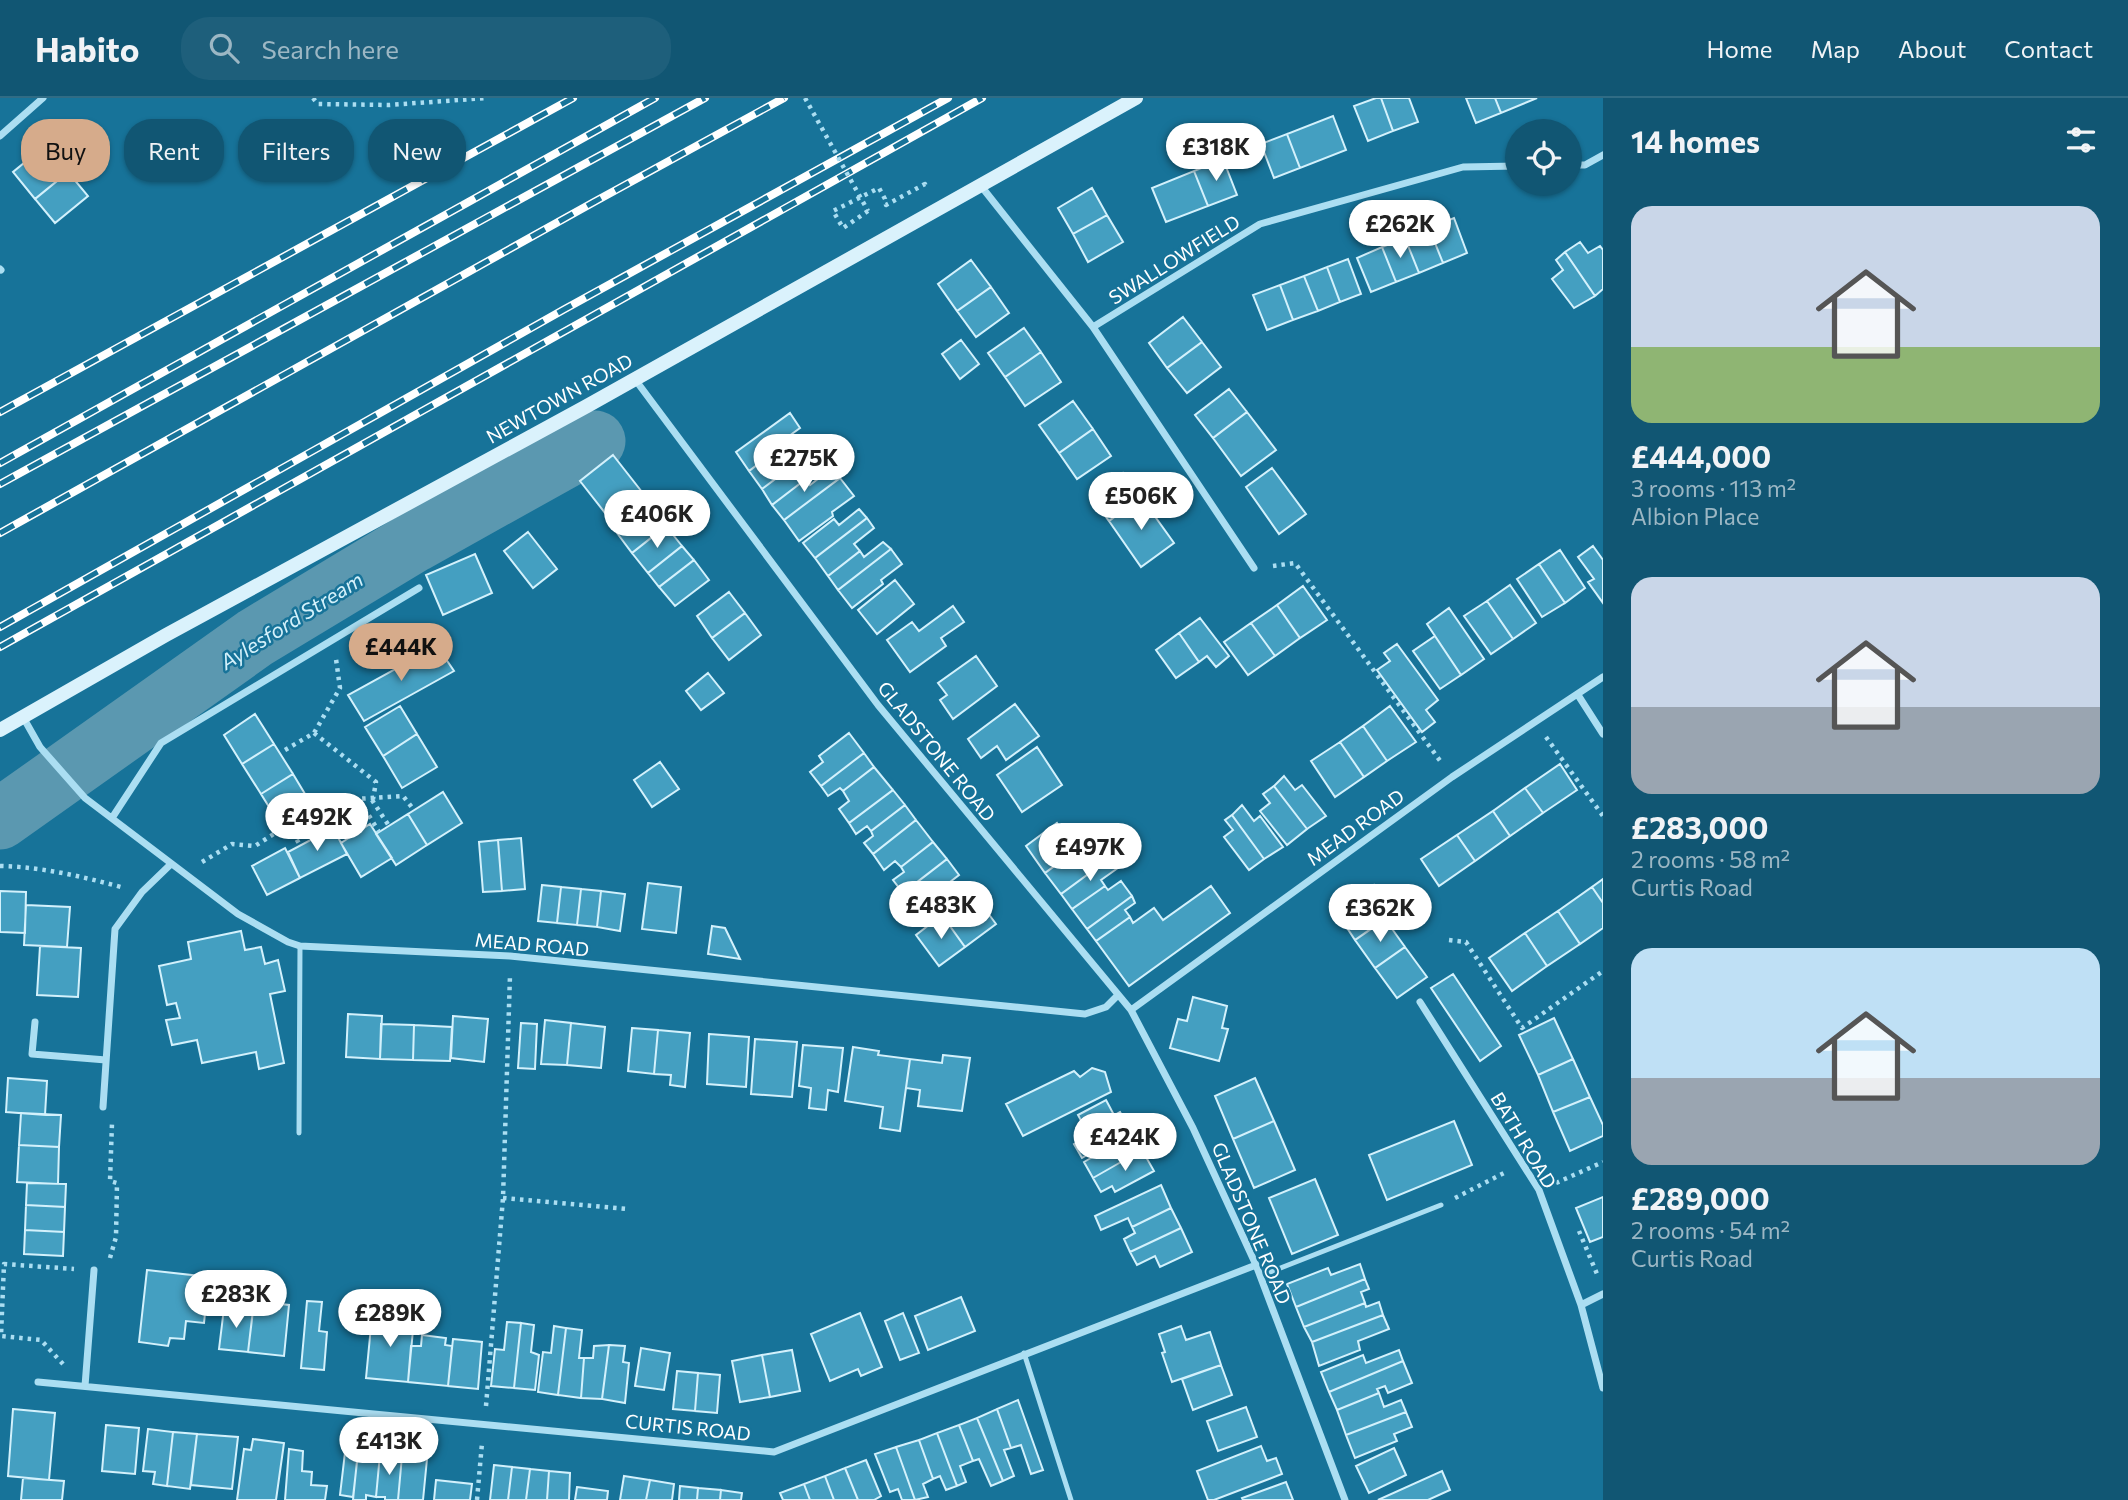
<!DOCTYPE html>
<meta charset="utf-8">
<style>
:root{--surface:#115673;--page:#1e5f7b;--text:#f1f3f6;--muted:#9cb7c4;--line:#306c85;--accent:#d6ab8b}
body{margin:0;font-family:Commissioner,sans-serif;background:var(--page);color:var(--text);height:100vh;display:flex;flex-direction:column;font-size:26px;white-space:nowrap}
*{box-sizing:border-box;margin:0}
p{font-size:23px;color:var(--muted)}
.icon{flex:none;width:38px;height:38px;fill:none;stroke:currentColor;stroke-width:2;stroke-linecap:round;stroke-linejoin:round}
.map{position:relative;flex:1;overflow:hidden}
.sheet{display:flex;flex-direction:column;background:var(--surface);width:525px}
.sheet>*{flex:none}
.banner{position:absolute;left:21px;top:21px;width:665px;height:63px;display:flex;gap:14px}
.tools{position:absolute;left:1505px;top:21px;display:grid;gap:14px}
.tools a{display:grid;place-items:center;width:77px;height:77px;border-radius:50%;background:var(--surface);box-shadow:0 2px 5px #0004;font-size:35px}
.price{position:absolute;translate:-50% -60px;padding:0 16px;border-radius:24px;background:#fff;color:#222;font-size:23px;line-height:46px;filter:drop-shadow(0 2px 4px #0008)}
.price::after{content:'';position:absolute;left:50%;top:42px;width:21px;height:16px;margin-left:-10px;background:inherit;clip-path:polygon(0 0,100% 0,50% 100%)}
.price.on{background:var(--accent);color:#111}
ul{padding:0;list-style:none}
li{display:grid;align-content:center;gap:14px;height:371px;padding:0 28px}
li span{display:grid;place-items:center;height:217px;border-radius:21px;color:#555}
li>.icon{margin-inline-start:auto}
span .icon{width:126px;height:126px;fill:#fffc;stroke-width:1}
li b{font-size:30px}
h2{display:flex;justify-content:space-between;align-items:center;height:84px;padding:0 28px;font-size:30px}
.chip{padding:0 24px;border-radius:28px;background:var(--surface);box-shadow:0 2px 5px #0004;font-size:24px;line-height:63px}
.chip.on{background:var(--accent);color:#111}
header{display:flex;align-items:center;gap:42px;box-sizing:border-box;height:98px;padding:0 35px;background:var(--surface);border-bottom:2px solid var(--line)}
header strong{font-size:33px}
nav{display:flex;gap:38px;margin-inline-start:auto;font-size:24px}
.search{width:490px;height:63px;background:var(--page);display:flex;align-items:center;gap:18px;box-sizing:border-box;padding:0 24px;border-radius:28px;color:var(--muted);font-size:26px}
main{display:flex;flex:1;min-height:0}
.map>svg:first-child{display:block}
</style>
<header>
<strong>Habito</strong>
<div class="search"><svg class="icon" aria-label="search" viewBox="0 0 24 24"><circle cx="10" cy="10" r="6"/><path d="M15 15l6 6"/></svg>Search here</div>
<nav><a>Home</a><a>Map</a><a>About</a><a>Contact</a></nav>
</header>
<main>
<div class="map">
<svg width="1603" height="1402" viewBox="0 0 1603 1402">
<rect width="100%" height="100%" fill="#177399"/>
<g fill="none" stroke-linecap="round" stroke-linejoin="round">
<path stroke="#5b98b0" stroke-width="61" d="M0 721 255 540 414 444 595 343"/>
</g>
<path fill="#449fc1" stroke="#d3f1fc" stroke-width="2" d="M1376 0H1381L1393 33 1368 43 1354 8Z
M1381 0H1409L1418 24 1393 33Z
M1466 0H1495L1501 15 1476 25Z
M1495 0H1537L1501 15Z
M1333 18 1346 52 1300 70 1287 36Z
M1287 36 1300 70 1274 80 1261 46Z
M46 47 68 74 35 101 13 74Z
M1223 61 1237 97 1208 108 1194 73Z
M1194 73 1208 108 1166 124 1152 90Z
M68 74 88 98 55 125 35 101Z
M1092 90 1107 117 1073 136 1058 110Z
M1107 117 1123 144 1088 164 1073 136Z
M1454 120 1467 155 1443 165 1429 130Z
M1429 130 1443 165 1419 175 1405 140Z
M1405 140 1419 175 1396 184 1382 149Z
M1580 144 1588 155 1600 148 1603 152V191L1595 198 1565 154Z
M1382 149 1396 184 1371 194 1357 160Z
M1565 154 1595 198 1574 210 1552 181 1563 172 1556 162Z
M1348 161 1361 196 1340 204 1327 169Z
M971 162 991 189 957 213 938 186Z
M1327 169 1340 204 1318 213 1304 178Z
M1304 178 1318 213 1293 222 1280 187Z
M1280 187 1293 222 1267 232 1253 197Z
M991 189 1009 215 976 239 957 213Z
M1183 219 1202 244 1167 270 1149 245Z
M1024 230 1041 254 1005 279 988 255Z
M961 242 979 266 960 281 942 256Z
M1202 244 1221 269 1187 295 1167 270Z
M1041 254 1061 284 1025 308 1005 279Z
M1229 291 1247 314 1213 340 1195 317Z
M1073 303 1093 331 1059 355 1039 327Z
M1247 314 1276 352 1241 378 1213 340Z
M790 315 800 330 778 346 781 349 749 373 736 354Z
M1093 331 1111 358 1077 381 1059 355Z
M798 346 806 358 762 391 749 373 781 349 786 355Z
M613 357 642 394 609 420 580 383Z
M806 358 815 369 803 378 806 381 772 407 762 391Z
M832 370 840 380 784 422 772 407 806 381 810 387Z
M1272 370 1306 416 1279 436 1246 389Z
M1123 375 1141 399 1109 423 1091 399Z
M840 380 854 398 832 414 833 418 799 443 784 422Z
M1141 399 1174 445 1141 469 1109 423Z
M650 408 666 428 632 455 617 435Z
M859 411 867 420 815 460 803 445 834 421 839 427Z
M867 420 874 430 854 446 860 453 828 478 815 460Z
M666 428 682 448 648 475 632 455Z
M528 434 557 471 533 490 504 453Z
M883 444 891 451 838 492 828 478 860 453 864 459Z
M682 448 694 462 659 489 648 475Z
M1593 448 1603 462V505L1588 484 1594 481 1578 459Z
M891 451 902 466 881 482 883 486 852 510 838 492Z
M1560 452 1585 490 1565 505 1539 466Z
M475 456 492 495 443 517 426 477Z
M694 462 709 482 675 508 659 489Z
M1539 466 1565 505 1542 519 1517 481Z
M895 482 914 506 877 536 858 512Z
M1510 487 1536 525 1513 541 1487 503Z
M1303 488 1327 522 1300 540 1277 507Z
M729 494 745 515 712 540 697 518Z
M1487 503 1513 541 1491 556 1464 518Z
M1277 507 1300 540 1275 558 1251 525Z
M953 508 964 524 941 540 946 548 910 574 887 542 912 524 919 533Z
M1449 510 1484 561 1461 577 1427 526Z
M745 515 761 537 729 562 712 540Z
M1200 520 1229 558 1216 569 1207 558 1199 564 1179 535Z
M1251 525 1275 558 1248 577 1224 544Z
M1179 535 1199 564 1176 580 1156 552Z
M1435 538 1461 577 1440 591 1413 553Z
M1397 546 1438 602 1426 612 1435 624 1422 634 1377 572 1390 563 1384 555Z
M437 548 454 573 364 623 348 597Z
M976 558 997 588 953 621 940 602 947 597 938 585Z
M708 575 724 595 701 612 686 593Z
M1015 606 1039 638 1006 662 997 648 981 660 968 641Z
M400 608 417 636 383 658 365 629Z
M1390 608 1416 644 1387 663 1363 628Z
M255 616 274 646 242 666 224 637Z
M1363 628 1387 663 1364 679 1340 644Z
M849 635 864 655 821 688 810 674 823 664 819 658Z
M417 636 437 669 402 690 383 658Z
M1340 644 1364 679 1335 699 1311 663Z
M274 646 293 676 261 696 242 666Z
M1037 649 1062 687 1022 714 997 677Z
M864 655 874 669 843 693 840 690 828 698 821 688Z
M660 664 679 691 652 709 634 682Z
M1560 666 1577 692 1543 715 1525 690Z
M874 669 893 692 849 725 839 711 849 703 843 693Z
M293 676 311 706 279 725 261 696Z
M1284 678 1295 692 1302 687 1326 718 1307 731 1274 688Z
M1274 688 1307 731 1287 747 1260 713 1270 705 1263 696Z
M1525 690 1543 715 1510 738 1493 713Z
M893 692 905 707 871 733 867 728 856 736 849 725Z
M443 694 462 725 427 747 408 716Z
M905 707 916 722 873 756 864 745 873 738 871 733Z
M1242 707 1254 723 1260 718 1283 749 1264 761 1232 717Z
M1493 713 1510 738 1475 763 1457 737Z
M408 716 427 747 396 767 376 736Z
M1232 717 1264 761 1249 772 1224 739 1233 732 1225 722Z
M916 722 933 744 901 769 895 763 884 772 873 756Z
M1057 725 1076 752 1045 775 1026 748Z
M370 726 392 760 361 779 341 745Z
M333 730 347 756 300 780 288 754Z
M1457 737 1475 763 1439 788 1421 761Z
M521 740 525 791 502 793 498 742Z
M498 742 502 793 483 794 479 744Z
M1104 742 1114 757 1061 796 1045 775 1076 752 1081 759Z
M933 744 947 761 903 795 893 782 904 774 901 769Z
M285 750 300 780 267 797 252 768Z
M1114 757 1122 767 1101 782 1105 788 1072 811 1061 796Z
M947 761 959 777 928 801 924 797 913 807 903 795Z
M1603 781V805L1592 789Z
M1121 783 1132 798 1087 831 1072 811 1105 788 1108 792Z
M648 785 681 789 676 835 642 831Z
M542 787 561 789 557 825 538 823Z
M1374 787 1393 816 1355 842 1336 813Z
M1211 788 1230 815 1129 888 1096 843 1130 819 1133 825 1154 810 1163 822Z
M561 789 581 791 577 827 557 825Z
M1592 789 1603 805V830L1580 846 1558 813Z
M581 791 601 793 597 829 577 827Z
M0 793 26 794 25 835 0 834Z
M601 793 625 796 620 833 597 829Z
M973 795 996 826 965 849 942 817Z
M1132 798 1135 805 1125 812 1130 819 1096 843 1087 831Z
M26 807 70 809 67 849 24 847Z
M1558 813 1580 846 1547 868 1525 835Z
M942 817 965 849 939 868 916 837Z
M1385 821 1405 849 1375 870 1355 842Z
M712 828 725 830 740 861 708 856Z
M241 833 245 852 261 849 265 866 278 862 285 893 270 896 284 965 259 971 256 954 202 965 197 942 172 947 166 922 180 920 176 905 167 907 159 868 191 861 188 844Z
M1525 835 1547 868 1512 893 1489 860Z
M40 848 81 850 78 899 37 897Z
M1405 849 1427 879 1397 900 1375 870Z
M1453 876 1501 948 1480 963 1431 890Z
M1193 899 1227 908 1222 930 1228 931 1219 963 1170 950 1178 921 1187 923Z
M348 916 382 918 380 961 346 959Z
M453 918 488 921 484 964 451 960Z
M1554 920 1573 961 1538 977 1519 937Z
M545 922 571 925 567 967 541 966Z
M521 925 537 926 535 971 518 970Z
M571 925 605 929 601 970 567 967Z
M381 926 414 927 413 962 380 961Z
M414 927 452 929 450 963 413 962Z
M632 930 658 932 654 976 628 973Z
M658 932 690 935 685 989 670 987 671 977 654 976Z
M709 936 749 939 746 989 707 986Z
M755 941 797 944 792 999 751 996Z
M803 947 843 950 838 994 828 992 826 1012 809 1010 811 990 799 988Z
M853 949 879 953 878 957 910 961 900 1033 880 1030 883 1009 845 1003Z
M943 957 970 960 962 1013 918 1008 920 992 906 990 910 961 942 965Z
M1573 961 1590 999 1553 1014 1538 977Z
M1092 970 1105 974 1111 994 1023 1038 1006 1006 1074 973 1080 979Z
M8 980 47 983 45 1017 6 1014Z
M1255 980 1274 1023 1233 1041 1215 998Z
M1590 999 1603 1027V1038L1570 1053 1553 1014Z
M1106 1002 1114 1017 1086 1032 1078 1017Z
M1120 1014 1132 1036 1097 1056 1096 1052 1082 1060 1074 1046 1086 1039 1083 1034Z
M21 1015 61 1017 59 1049 19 1047Z
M1274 1023 1295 1072 1254 1090 1233 1041Z
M1454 1023 1472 1067 1387 1102 1369 1057Z
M1132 1036 1142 1052 1093 1080 1084 1064Z
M19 1047 59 1049 58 1086 17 1084Z
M1142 1052 1154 1073 1115 1094 1112 1088 1101 1094 1093 1080Z
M1315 1081 1338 1137 1292 1156 1269 1100Z
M27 1085 66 1086 65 1109 26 1107Z
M1161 1087 1171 1110 1132 1129 1128 1120 1101 1132 1095 1118Z
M1603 1099V1139L1590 1144 1576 1110Z
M26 1107 65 1109 64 1134 25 1132Z
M1171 1110 1181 1130 1130 1154 1124 1141 1135 1135 1132 1129Z
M1181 1130 1192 1154 1160 1169 1155 1158 1137 1167 1130 1154Z
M25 1132 64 1134 63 1158 24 1156Z
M1360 1166 1365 1181 1296 1209 1287 1186 1328 1170 1331 1177Z
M147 1172 209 1179 204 1225 186 1223 184 1241 170 1240 168 1248 139 1244Z
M1365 1181 1369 1191 1361 1194 1365 1205 1304 1229 1296 1209Z
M961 1199 975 1233 928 1252 915 1218Z
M254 1203 289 1207 284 1258 248 1254Z
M307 1203 322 1204 319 1233 327 1234 324 1272 301 1270Z
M1379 1204 1383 1217 1312 1244 1304 1229 1365 1205 1366 1209Z
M224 1210 253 1213 248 1254 219 1251Z
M860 1215 882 1269 861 1278 858 1271 830 1283 811 1236Z
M903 1215 919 1255 900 1262 885 1223Z
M1383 1217 1389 1231 1358 1243 1360 1252 1319 1268 1312 1244Z
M372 1218 414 1222 408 1284 366 1280Z
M507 1224 521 1225 514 1290 491 1288 495 1251 504 1252Z
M521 1225 534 1227 531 1254 539 1257 535 1292 514 1290Z
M554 1228 566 1230 558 1297 538 1294 543 1254 551 1255Z
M1181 1228 1186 1242 1210 1234 1221 1267 1172 1284 1162 1255 1165 1254 1159 1236Z
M566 1230 582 1232 579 1260H584L581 1300 558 1297Z
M422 1237 446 1240 445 1247 452 1248 448 1288 408 1284 411 1248H421Z
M453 1241 482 1244 478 1291 448 1288Z
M609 1247 625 1248 623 1264 629 1265 625 1305 602 1301Z
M609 1247 602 1301 581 1300 584 1260H593L594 1248Z
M641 1250 670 1255 664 1292 635 1288Z
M792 1252 800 1293 770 1299 762 1257Z
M1399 1252 1403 1263 1329 1294 1321 1274 1363 1257 1366 1265Z
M762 1257 770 1299 740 1304 732 1263Z
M1403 1263 1412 1285 1388 1295 1385 1288 1377 1291 1379 1295 1337 1312 1329 1294Z
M1221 1267 1232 1297 1193 1312 1182 1281Z
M677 1273 698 1275 695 1313 673 1311Z
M698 1275 720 1277 717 1315 695 1313Z
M1379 1295 1384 1309 1401 1302 1406 1314 1346 1337 1337 1312Z
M1018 1302 1043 1372 1031 1376 1021 1347 1011 1350 997 1311Z
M1246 1309 1257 1339 1218 1353 1207 1323Z
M13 1311 55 1315 49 1382 8 1378Z
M997 1311 1011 1350 1004 1352 1014 1378 1003 1383 977 1320Z
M1406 1314 1412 1329 1394 1336 1397 1343 1355 1360 1346 1337Z
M977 1320 1003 1383 991 1388 979 1361 973 1363 959 1327Z
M106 1327 139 1330 135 1376 102 1373Z
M959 1327 973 1363 960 1368 966 1384 957 1388 937 1335Z
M148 1331 173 1334 167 1388 153 1386 155 1374 143 1373Z
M173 1334 197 1336 190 1391 167 1388Z
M937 1335 957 1388 946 1392 940 1378 933 1381 919 1342Z
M197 1336 238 1339 232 1391 191 1387Z
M253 1341 284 1345 276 1402H237L244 1351 251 1352Z
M919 1342 933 1381 923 1386 928 1399 915 1402 896 1349Z
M346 1346 359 1347 353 1399 340 1397Z
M1261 1348 1267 1363 1276 1360 1282 1376 1214 1402H1208L1197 1373Z
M896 1349 915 1402H902L898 1391 890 1394 875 1356Z
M1394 1350 1406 1377 1369 1395 1356 1368Z
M289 1351 303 1353 302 1373 312 1374 311 1387 327 1388 325 1402H285Z
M358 1353 380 1356 376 1399 366 1397V1402H353Z
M380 1356 402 1358 398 1402H385V1399H376Z
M402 1358 427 1361 423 1402H398Z
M866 1362 881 1398 874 1402H858L845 1370Z
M494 1367 512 1369 508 1402H490Z
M512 1369 530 1371 526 1402H508Z
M845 1370 858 1402H834L825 1378Z
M530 1371 549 1373 547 1402H526Z
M549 1373 570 1375 569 1402H547Z
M1442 1373 1450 1392 1428 1402H1378Z
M624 1378 650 1382 646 1402H620Z
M825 1378 834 1402H810L804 1386Z
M23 1380 64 1383 62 1402H21Z
M436 1382 472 1386 470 1402H434Z
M650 1382 674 1386 672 1402H646Z
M1286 1384 1293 1402H1243L1242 1400Z
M804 1386 810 1402H783L780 1395Z
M680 1388 698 1390 697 1402H679Z
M577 1389 608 1393 607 1402H575Z
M698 1390 721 1392 720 1402H697Z
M721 1392 742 1395 741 1402H720Z"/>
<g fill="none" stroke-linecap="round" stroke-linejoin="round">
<path stroke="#abdef2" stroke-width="4.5" stroke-dasharray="3.5 5" stroke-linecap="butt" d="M313 0 318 6 389 7 487 0
M868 113 843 130 833 113 879 90 885 101 886 107 925 86 926 90
M1273 468 1295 465 1441 664
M314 635 376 684 373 701
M1546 639 1603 718
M285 652 314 635 340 590 336 561
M372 702 389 728
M328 703 350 739
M360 703 379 734
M288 727 300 747
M202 764 232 746 255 748 325 703 403 698 414 712
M0 768C42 769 80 778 121 789
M1449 842 1466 844 1522 930 1603 873
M1556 1085 1603 1064
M503 1100 628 1111
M1455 1100 1504 1075
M1579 1133 1597 1176
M110 1160 116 1139 117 1085 110 1083 112 1025
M63 1266 41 1242 1 1238 4 1166 74 1171
M486 1308 503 1100 510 877
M477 1402 482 1345"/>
<path stroke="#abdef2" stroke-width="5" d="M299 1035 300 848
M1260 1178 1441 1107
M1024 1255 1071 1402"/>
<path stroke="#abdef2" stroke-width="7" d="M0 38 43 0
M1570 67H1585L1603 57
M981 88 1093 229 1254 470
M0 171 1 172
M1093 229 1260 126 1463 69 1517 68
M634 280 878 607 1131 912 1193 1030 1256 1167 1345 1402
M1578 597 1603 636
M23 619 40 649 85 700 238 816 288 844 300 848 510 858 1085 916 1106 909 1118 897
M112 720 161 645 419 490
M1420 904 1539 1092 1581 1207 1603 1290
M1131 912 1452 679 1603 579
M35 924 32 956 106 962
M103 1009 115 831 142 794 171 766
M1581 1207 1603 1196
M38 1284 774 1354 1256 1167
M85 1288 94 1172"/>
<path stroke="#daf2fc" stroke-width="14" d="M0 632 166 537 587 308 1136 0"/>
<g stroke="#fff" stroke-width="8">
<path id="rail" d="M0 314 573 0
M0 365 655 0
M0 386 705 0
M0 435 594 104 784 0
M0 529 563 212 948 0
M0 549 982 0"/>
</g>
<use href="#rail" stroke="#177399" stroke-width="5" stroke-dasharray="16" stroke-linecap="butt"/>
<path stroke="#abdef2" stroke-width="4.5" stroke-dasharray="3.5 5" stroke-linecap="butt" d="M805 0 868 113"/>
</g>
<g text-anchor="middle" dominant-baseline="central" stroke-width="5" stroke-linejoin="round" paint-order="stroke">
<g font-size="19" fill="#fff" stroke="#177399">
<text transform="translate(1174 161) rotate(-32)">SWALLOWFIELD</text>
<text transform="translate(559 300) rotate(-29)">NEWTOWN ROAD</text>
<text transform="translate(937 653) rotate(51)">GLADSTONE ROAD</text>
<text transform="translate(1355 729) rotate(-36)">MEAD ROAD</text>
<text transform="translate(532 846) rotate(5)">MEAD ROAD</text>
<text transform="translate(1524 1042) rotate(59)">BATH ROAD</text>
<text transform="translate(1252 1125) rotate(67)">GLADSTONE ROAD</text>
<text transform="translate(688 1329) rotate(6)">CURTIS ROAD</text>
</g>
<g font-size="21" font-style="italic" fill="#d4f1fb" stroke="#177399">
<text transform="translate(291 522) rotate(-32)">Aylesford Stream</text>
</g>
</g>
</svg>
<div class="tools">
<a><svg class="icon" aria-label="locate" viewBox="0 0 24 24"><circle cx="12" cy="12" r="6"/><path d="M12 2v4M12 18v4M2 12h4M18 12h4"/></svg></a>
</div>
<b class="price" style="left:1216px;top:85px">£318K</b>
<b class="price" style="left:1400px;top:162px">£262K</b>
<b class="price" style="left:804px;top:396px">£275K</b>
<b class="price" style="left:1141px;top:434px">£506K</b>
<b class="price" style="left:657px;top:452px">£406K</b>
<b class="price on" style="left:401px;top:585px">£444K</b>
<b class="price" style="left:317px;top:755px">£492K</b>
<b class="price" style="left:1090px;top:785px">£497K</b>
<b class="price" style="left:941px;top:843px">£483K</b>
<b class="price" style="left:1380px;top:846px">£362K</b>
<b class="price" style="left:1125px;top:1075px">£424K</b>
<b class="price" style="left:236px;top:1232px">£283K</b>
<b class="price" style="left:390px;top:1251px">£289K</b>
<b class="price" style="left:389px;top:1379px">£413K</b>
<div class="banner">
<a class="chip on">Buy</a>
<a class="chip">Rent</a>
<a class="chip">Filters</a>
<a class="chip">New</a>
</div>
</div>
<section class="sheet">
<h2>14 homes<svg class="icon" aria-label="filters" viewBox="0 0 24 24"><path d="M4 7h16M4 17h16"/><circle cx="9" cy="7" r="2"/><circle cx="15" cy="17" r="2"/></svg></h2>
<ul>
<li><span style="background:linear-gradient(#c9d6e8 65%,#8fb573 0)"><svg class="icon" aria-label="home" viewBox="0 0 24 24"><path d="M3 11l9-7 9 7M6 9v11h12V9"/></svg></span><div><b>£444,000</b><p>3 rooms · 113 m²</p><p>Albion Place</p></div></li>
<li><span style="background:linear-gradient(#c9d6e8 60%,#9aa5b1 0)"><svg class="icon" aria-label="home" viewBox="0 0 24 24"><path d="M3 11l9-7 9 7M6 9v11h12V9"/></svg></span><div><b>£283,000</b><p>2 rooms · 58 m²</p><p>Curtis Road</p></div></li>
<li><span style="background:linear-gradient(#bfe0f5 60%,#9aa5b1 0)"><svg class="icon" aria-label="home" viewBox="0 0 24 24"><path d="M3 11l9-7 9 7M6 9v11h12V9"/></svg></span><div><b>£289,000</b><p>2 rooms · 54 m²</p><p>Curtis Road</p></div></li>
</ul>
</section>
</main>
